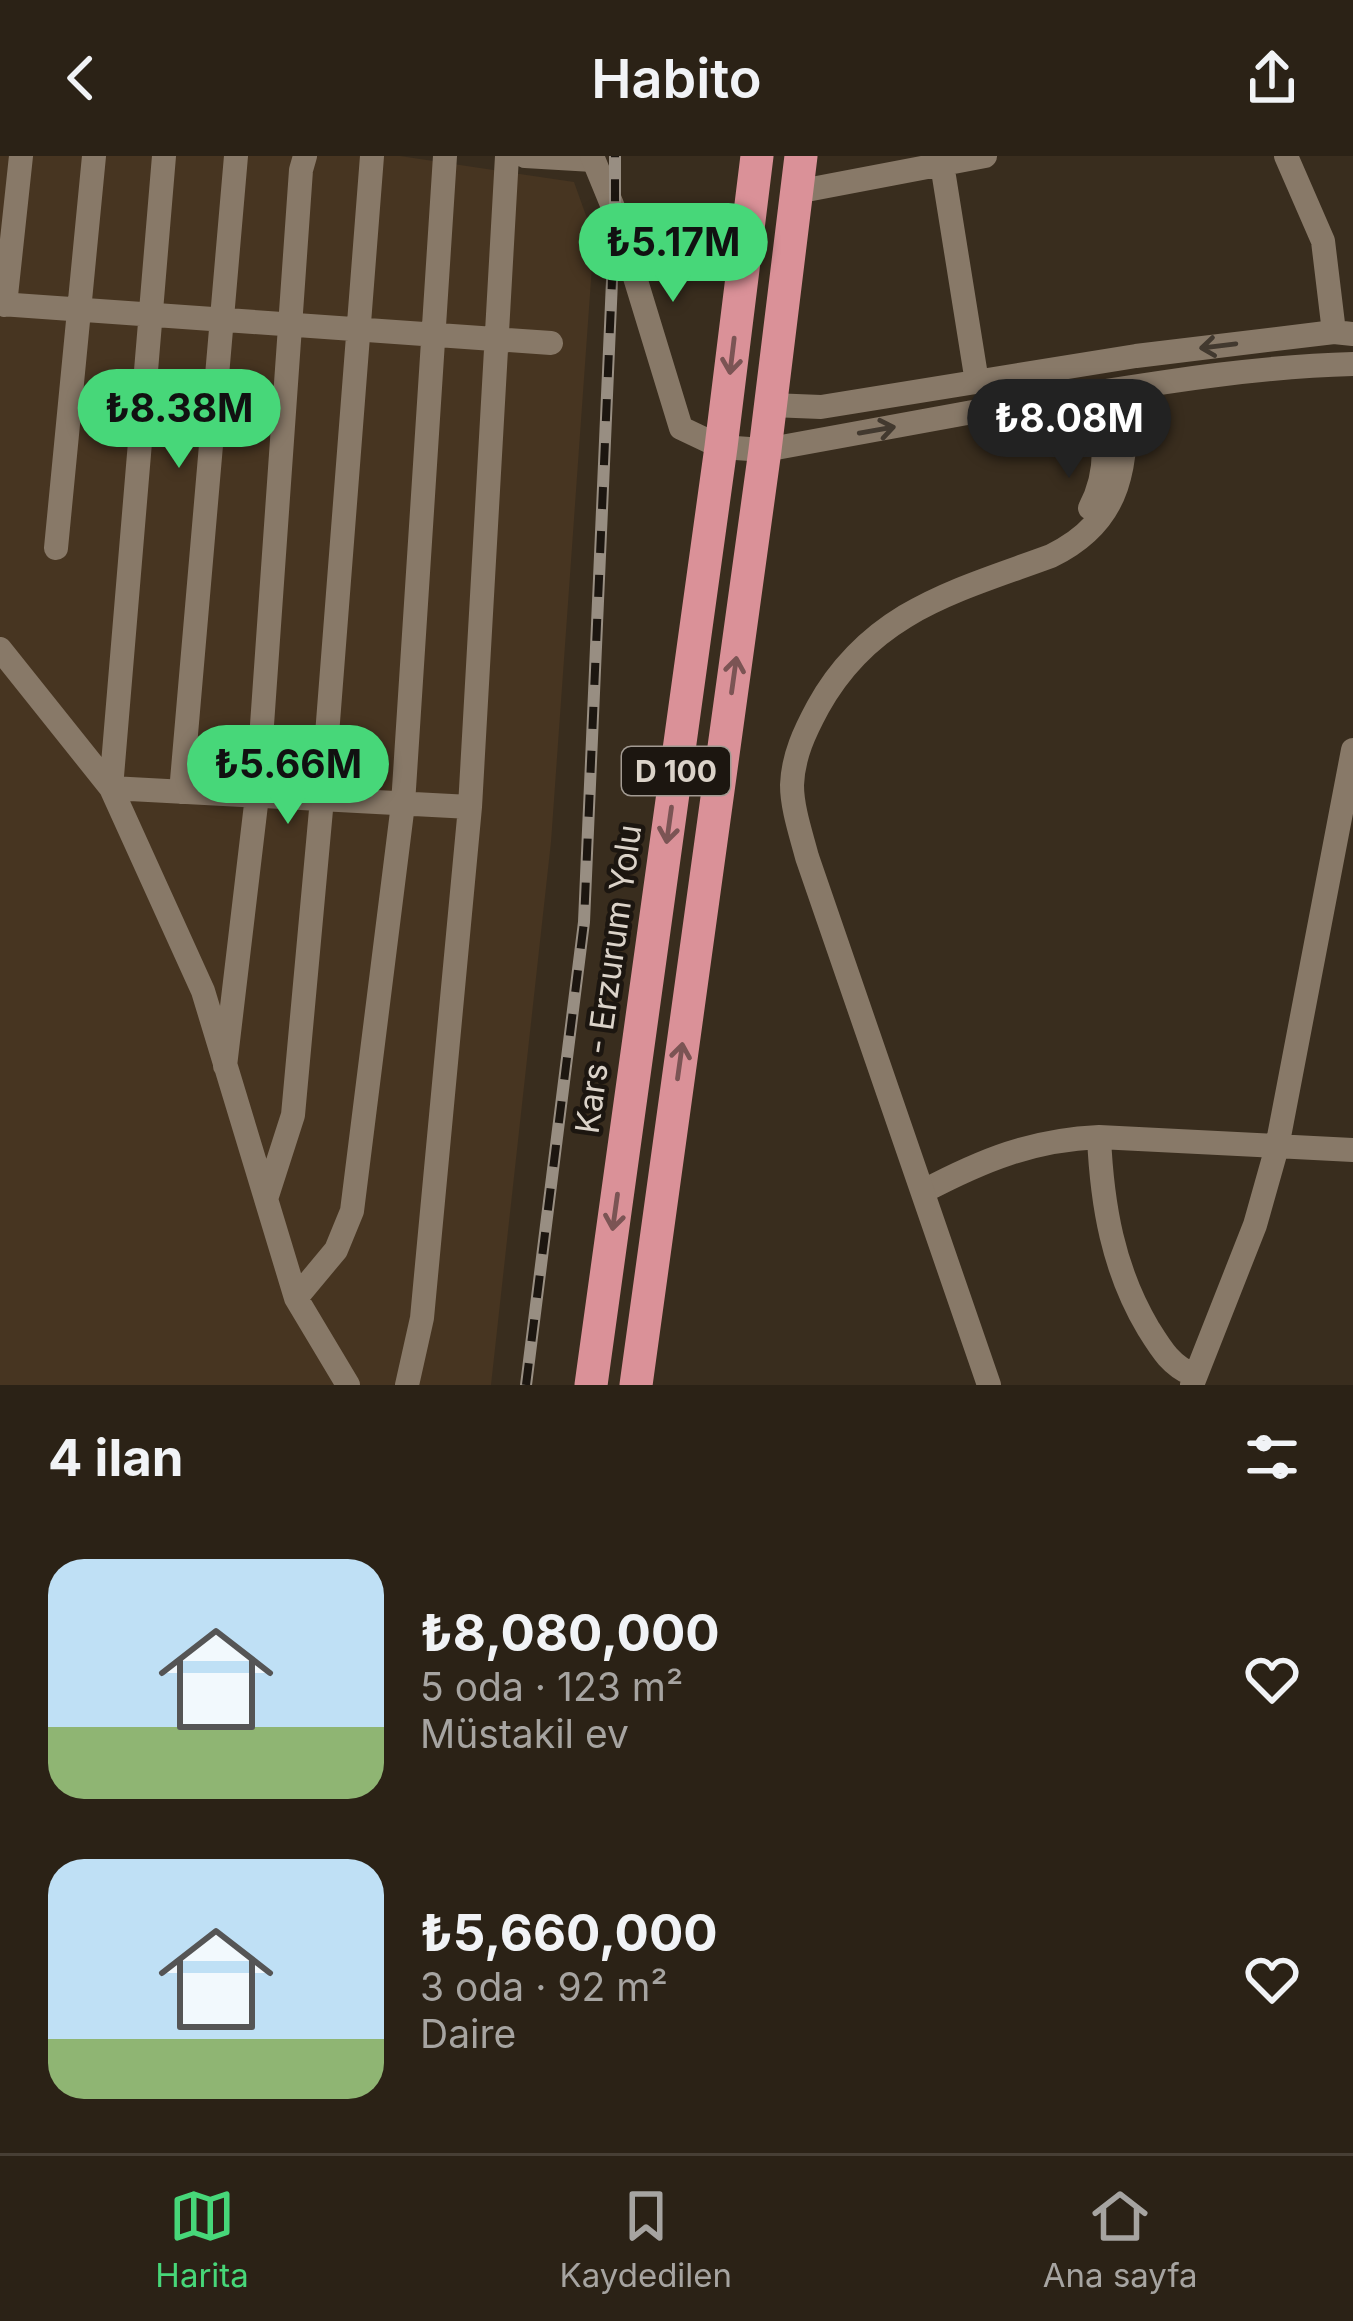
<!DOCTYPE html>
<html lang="tr">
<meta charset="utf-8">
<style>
:root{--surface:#2b2216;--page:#332a1f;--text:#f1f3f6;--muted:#a6a4a1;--line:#473f35;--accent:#47d779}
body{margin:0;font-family:Inter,sans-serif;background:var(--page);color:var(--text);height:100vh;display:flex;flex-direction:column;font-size:45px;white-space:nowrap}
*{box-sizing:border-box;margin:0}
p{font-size:39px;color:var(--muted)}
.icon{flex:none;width:66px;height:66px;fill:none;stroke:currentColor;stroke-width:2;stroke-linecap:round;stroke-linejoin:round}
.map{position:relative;height:1229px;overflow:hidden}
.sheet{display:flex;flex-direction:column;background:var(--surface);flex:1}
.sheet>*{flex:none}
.price{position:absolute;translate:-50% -102px;padding:0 27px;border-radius:42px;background:var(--accent);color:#111;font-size:39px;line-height:78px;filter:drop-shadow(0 3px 6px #0008)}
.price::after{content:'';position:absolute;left:50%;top:72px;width:36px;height:27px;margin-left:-18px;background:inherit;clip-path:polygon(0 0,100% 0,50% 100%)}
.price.current{background:#222;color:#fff}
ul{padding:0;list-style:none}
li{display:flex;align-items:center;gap:36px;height:300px;padding:0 48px}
li span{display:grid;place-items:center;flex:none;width:336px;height:240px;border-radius:36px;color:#555}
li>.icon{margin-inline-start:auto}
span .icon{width:144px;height:144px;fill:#fffc;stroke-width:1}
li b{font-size:51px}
h2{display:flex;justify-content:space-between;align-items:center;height:144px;padding:0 48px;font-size:51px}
header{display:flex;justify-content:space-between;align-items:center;height:156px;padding:0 48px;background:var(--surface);font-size:54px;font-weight:600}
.dock{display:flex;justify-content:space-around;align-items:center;height:168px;border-top:3px solid var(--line);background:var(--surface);font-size:33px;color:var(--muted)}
.dock a{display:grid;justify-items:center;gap:6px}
.dock .current{color:var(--accent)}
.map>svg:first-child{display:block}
</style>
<header><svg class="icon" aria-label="back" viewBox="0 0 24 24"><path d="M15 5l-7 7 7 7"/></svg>Habito<svg class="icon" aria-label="share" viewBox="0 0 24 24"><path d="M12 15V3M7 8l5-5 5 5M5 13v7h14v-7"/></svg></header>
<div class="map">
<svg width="1353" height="1229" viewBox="0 0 1353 1229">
<rect width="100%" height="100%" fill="#392d1e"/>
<path fill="#473521" d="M0 0H400L574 26 594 82 551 686 491 1229H0Z"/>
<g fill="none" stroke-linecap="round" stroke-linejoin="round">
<path stroke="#887968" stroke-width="24" d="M164 0 111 632 470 651
M525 0 593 4
M944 0 942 8 977 226
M1286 0 1323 85 1334 176
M796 36 985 0
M0 148 551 187
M5 149 21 0
M771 249 821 251 1136 200 1334 176 1353 178
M989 253C1110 236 1231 211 1353 208
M56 392 94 0
M0 493 111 632 203 835 296 1142 348 1229
M181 636 236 0
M225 910 257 640 301 14 305 0
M1099 981C1102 1049 1113 1113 1148 1172 1161 1193 1171 1210 1194 1219
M924 1035C983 1004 1032 984 1099 981L1353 994
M266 1043 293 959 322 643 372 0
M296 1142 336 1094 352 1055 403 648 445 0
M407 1229 422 1162 470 651 507 0
M1192 1229 1255 1069 1277 991 1353 594"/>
<path stroke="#887968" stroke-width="24" d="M592 0 615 56 681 272 721 291 765 294 989 253
M1090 352C1110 314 1105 279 1095 238
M989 1229 807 701C801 678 792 652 792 629 793 600 805 575 818 551 871 455 956 435 1051 400 1125 364 1126 307 1126 234"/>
<path stroke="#da9198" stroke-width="33" d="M591 1229 721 291 757 0
M636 1229 765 294 801 0"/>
<g stroke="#988e82" stroke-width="12">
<path id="rail" d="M526 1229 584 766 615 56V0"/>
</g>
<use href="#rail" stroke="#1c1610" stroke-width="8" stroke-dasharray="22" stroke-linecap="butt"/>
</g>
<defs><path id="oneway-shaft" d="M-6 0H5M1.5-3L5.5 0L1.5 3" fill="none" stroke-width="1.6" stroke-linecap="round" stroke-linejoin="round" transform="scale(3)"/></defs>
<g stroke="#42392f">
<use href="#oneway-shaft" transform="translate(1218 190) rotate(173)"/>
<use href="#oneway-shaft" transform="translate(877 274) rotate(-10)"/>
</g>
<g stroke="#7b5454">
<use href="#oneway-shaft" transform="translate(732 200) rotate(97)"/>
<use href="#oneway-shaft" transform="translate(734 519) rotate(-82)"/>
<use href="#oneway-shaft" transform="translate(669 669) rotate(98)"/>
<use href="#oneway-shaft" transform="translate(680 905) rotate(-82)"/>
<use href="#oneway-shaft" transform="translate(615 1056) rotate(98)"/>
</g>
<g text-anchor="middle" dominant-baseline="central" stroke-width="9" stroke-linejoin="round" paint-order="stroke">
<rect fill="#1c1610" stroke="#a29a92" stroke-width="3" x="622" y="591" width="108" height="48" rx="9"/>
<g font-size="30" font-weight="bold" fill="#dbd3c9">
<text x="676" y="615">D 100</text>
</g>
<g font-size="33" fill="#dbd3c9" stroke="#1c1610">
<text transform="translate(608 823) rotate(-82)">Kars - Erzurum Yolu</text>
</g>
</g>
</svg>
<b class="price" style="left:673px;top:149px">₺5.17M</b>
<b class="price" style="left:179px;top:315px">₺8.38M</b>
<b class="price current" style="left:1069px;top:325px">₺8.08M</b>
<b class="price" style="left:288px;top:671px">₺5.66M</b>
</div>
<section class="sheet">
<h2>4 ilan<svg class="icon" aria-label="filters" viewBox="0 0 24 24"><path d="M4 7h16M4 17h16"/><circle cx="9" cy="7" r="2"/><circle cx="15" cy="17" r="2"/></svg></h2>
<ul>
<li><span style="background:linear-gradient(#bfe0f5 70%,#8fb573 0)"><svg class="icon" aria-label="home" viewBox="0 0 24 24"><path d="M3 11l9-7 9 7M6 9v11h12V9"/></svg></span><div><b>₺8,080,000</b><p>5 oda · 123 m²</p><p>Müstakil ev</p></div><svg class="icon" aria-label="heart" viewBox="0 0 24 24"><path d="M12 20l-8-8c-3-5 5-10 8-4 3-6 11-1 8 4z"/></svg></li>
<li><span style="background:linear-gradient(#bfe0f5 75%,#8fb573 0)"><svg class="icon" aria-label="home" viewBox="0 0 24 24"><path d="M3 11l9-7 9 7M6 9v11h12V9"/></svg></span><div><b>₺5,660,000</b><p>3 oda · 92 m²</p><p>Daire</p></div><svg class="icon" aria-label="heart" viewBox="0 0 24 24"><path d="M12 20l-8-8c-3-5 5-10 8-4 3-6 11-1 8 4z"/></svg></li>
</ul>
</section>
<nav class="dock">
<a class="current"><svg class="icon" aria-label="map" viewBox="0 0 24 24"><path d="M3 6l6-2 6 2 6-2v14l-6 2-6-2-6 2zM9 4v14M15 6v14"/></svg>Harita</a>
<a><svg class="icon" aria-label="saved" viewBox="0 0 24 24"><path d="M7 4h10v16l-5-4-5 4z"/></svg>Kaydedilen</a>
<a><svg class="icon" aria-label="home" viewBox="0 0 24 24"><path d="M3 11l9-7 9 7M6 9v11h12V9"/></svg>Ana sayfa</a>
</nav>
